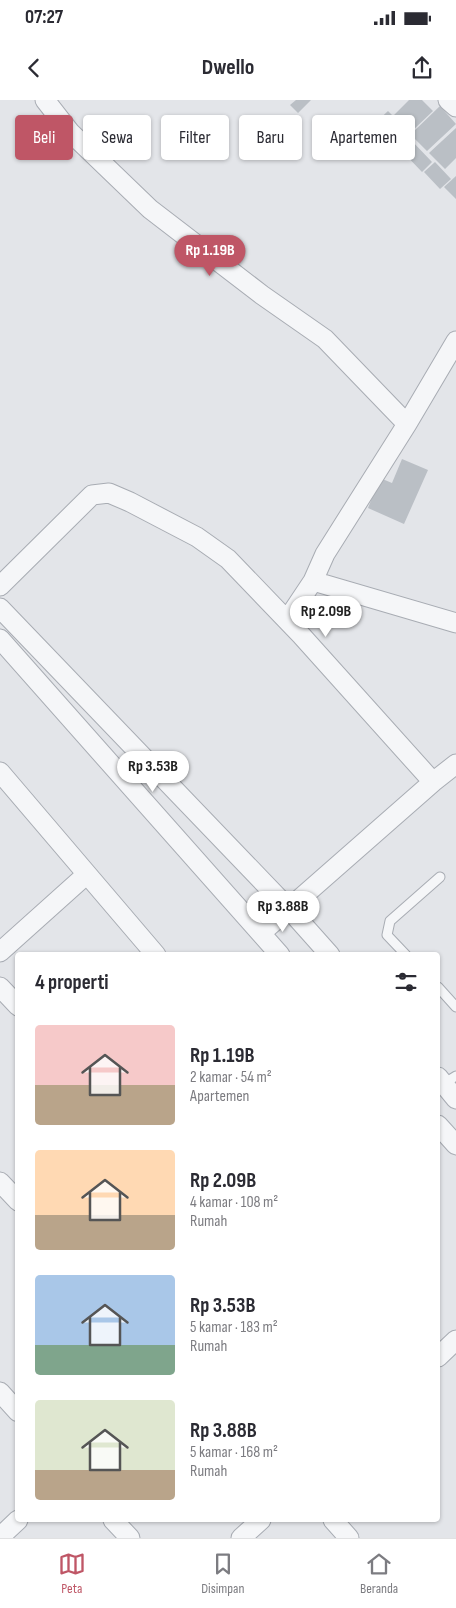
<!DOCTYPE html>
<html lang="id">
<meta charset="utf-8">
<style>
:root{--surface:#fff;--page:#f2f2f3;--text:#2b2b33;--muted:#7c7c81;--line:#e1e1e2;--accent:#bf5666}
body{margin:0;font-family:"Sofia Sans Condensed",sans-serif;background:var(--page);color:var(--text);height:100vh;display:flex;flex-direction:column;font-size:19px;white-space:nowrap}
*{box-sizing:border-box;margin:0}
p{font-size:16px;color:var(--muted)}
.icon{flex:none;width:28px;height:28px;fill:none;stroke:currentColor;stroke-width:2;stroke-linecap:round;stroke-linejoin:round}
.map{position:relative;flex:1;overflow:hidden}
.details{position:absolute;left:15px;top:852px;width:425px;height:570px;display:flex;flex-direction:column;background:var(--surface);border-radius:5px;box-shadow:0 1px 4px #0004}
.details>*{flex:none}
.top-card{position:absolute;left:15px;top:15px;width:426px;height:45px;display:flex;gap:10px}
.price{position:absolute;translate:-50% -42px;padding:0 11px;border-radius:18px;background:#fff;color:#222;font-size:16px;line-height:32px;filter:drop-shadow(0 1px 2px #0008)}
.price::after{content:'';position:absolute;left:50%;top:30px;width:15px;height:11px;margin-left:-8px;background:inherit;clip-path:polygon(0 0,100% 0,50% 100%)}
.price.selected{background:var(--accent);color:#fff}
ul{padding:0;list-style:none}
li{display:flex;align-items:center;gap:15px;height:125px;padding:0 20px}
li span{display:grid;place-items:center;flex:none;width:140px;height:100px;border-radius:5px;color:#555}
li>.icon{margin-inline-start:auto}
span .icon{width:60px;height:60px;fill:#fffc;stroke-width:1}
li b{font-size:21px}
h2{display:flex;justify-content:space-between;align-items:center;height:60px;padding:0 20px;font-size:21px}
.tag{padding:0 18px;border-radius:5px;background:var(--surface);box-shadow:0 1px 4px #0004;font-size:18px;line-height:45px}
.tag.selected{background:var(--accent);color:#fff}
.status{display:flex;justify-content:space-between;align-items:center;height:35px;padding:0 25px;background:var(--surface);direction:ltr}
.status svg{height:14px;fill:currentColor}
header{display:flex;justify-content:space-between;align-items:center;height:65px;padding:0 20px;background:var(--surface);font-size:22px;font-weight:700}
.tabs{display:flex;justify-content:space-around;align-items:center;height:70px;border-top:1px solid var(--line);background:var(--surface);font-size:14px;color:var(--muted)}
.tabs a{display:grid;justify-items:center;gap:2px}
.tabs .selected{color:var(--accent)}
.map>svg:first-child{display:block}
</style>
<div class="status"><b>07:27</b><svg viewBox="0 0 49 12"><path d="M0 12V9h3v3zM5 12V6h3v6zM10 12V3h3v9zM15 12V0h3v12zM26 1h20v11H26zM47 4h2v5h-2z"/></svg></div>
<header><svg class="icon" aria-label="back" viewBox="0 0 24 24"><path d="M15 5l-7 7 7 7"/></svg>Dwello<svg class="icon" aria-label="share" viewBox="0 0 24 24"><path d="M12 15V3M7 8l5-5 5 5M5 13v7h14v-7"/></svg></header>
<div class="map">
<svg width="456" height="1438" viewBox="0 0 456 1438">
<rect width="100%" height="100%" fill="#e3e5e9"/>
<path fill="#babfc5" d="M296 0H311L298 13 290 5Z
M409 0H422L433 11 411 32 394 15Z
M440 6 456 24 427 51 412 36 397 51 372 26 388 11 411 34Z
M456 28V58L445 69 429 53Z
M411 40 432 62 422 72 401 50Z
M435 62 451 79 440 89 424 72Z
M456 76V99L444 87Z
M402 359 428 370 404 424 368 408 380 378 392 383Z"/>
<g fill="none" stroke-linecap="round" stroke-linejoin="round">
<g stroke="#a8acb3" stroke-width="11">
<path id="service" d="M406 855 387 835 390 821 440 777
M438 887 456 907
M443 984 456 976"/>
</g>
<g stroke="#a8acb3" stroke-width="21">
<path id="minor" d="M45 0 70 32 150 109 262 195 325 239 407 324
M448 0 456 7
M456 241 407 324 325 454 313 481 456 523
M0 486 92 395 109 393 130 402 197 437 228 459 301 535 433 682 261 833
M0 508 289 809 330 855
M287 520 313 481
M0 539 280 855
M0 672 156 855
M433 682 456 664
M0 852 87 774
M0 887 18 906
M438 977 456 999
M438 1025 456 1045
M0 1082 18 1101
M438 1257 456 1240
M0 1292 18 1312
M113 1420 130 1438
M333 1420 349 1438
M0 1437 18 1420
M241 1438 261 1420"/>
</g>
<use href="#service" stroke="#f5f6f8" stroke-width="9"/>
<use href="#minor" stroke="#f5f6f8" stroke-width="19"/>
</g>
</svg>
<b class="price selected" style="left:210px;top:177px">Rp 1.19B</b>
<b class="price" style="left:326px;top:538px">Rp 2.09B</b>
<b class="price" style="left:153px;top:693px">Rp 3.53B</b>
<b class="price" style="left:283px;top:833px">Rp 3.88B</b>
<div class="top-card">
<a class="tag selected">Beli</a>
<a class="tag">Sewa</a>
<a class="tag">Filter</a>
<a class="tag">Baru</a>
<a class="tag">Apartemen</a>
</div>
<section class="details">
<h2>4 properti<svg class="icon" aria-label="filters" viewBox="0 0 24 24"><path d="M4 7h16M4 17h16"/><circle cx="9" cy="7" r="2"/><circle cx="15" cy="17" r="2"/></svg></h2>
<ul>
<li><span style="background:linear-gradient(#f6c9c9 60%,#b9a48a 0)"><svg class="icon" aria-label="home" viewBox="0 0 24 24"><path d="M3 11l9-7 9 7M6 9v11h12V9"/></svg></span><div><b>Rp 1.19B</b><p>2 kamar · 54 m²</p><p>Apartemen</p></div></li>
<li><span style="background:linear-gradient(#ffd9b3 65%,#b9a48a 0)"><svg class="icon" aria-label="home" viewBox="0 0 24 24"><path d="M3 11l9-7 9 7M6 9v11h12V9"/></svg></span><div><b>Rp 2.09B</b><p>4 kamar · 108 m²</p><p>Rumah</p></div></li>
<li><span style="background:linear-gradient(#a9c7e8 70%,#7fa58c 0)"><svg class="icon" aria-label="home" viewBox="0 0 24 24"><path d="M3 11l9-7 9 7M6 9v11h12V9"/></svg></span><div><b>Rp 3.53B</b><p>5 kamar · 183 m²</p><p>Rumah</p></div></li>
<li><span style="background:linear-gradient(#dfe7d0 70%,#b9a48a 0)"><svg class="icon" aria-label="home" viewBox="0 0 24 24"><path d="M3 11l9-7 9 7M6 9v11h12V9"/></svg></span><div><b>Rp 3.88B</b><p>5 kamar · 168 m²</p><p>Rumah</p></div></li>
</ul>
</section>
</div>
<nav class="tabs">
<a class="selected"><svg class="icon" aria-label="map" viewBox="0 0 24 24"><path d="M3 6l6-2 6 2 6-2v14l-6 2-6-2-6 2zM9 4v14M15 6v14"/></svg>Peta</a>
<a><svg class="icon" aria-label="saved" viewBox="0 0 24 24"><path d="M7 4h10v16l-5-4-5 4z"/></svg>Disimpan</a>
<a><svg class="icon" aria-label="home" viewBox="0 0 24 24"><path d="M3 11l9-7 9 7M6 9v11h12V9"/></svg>Beranda</a>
</nav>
